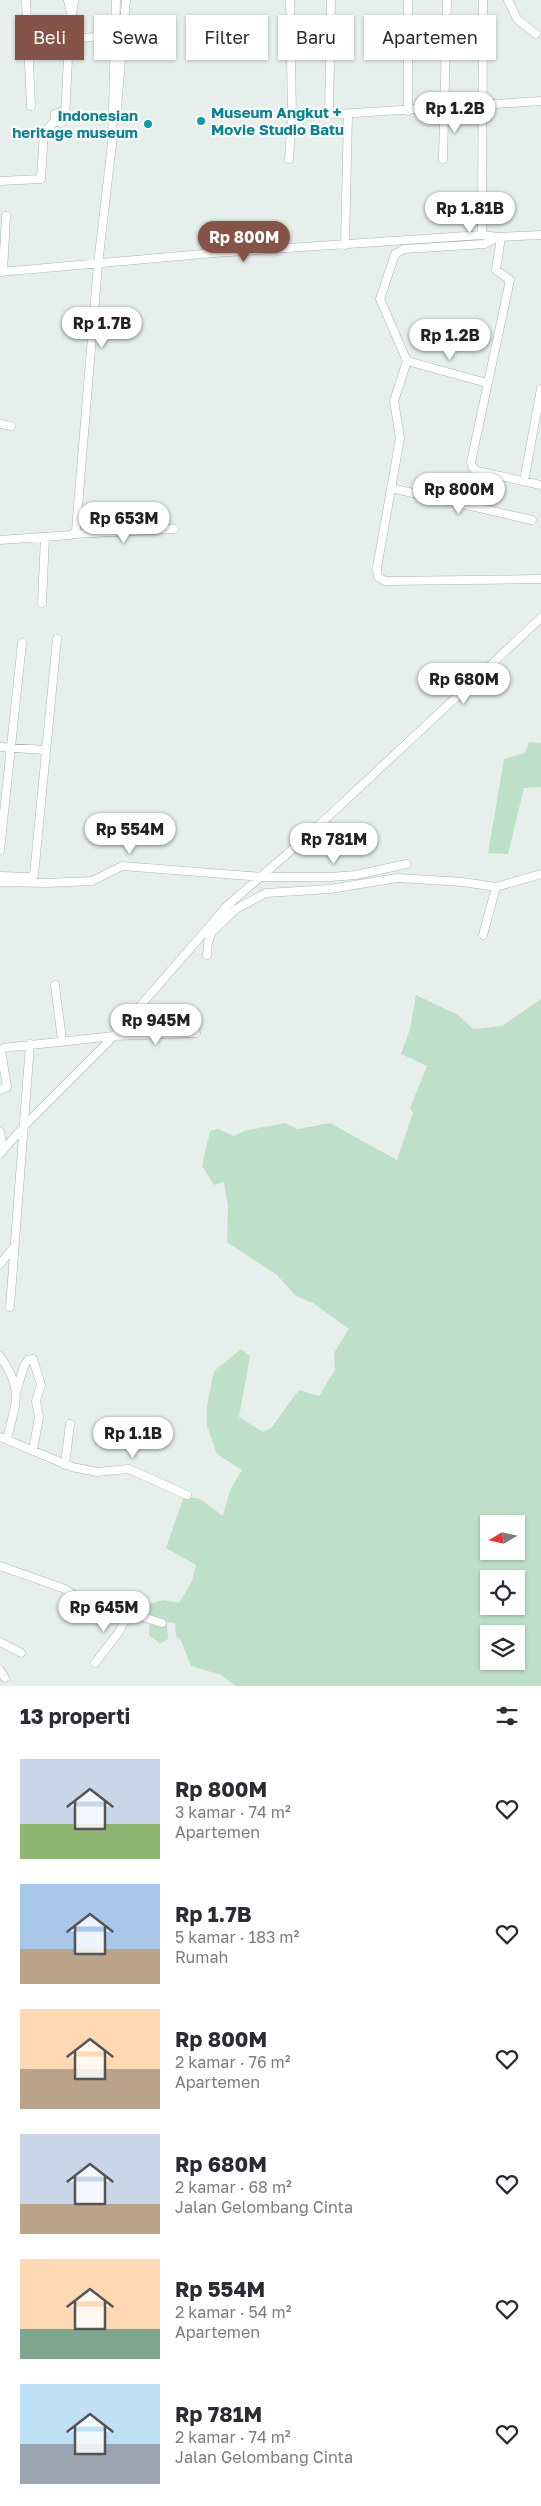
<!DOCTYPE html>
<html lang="id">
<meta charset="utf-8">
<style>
:root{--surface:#fff;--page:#f2f2f3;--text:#2b2b33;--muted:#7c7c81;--accent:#855347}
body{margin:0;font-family:"Golos Text",sans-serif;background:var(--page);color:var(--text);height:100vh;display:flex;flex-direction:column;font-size:19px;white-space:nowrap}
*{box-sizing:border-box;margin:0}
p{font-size:16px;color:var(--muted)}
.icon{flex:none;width:28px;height:28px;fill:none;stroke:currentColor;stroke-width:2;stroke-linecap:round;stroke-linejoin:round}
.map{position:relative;height:1686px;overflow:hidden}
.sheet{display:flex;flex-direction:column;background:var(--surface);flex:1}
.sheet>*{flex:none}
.guide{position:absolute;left:15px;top:15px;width:511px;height:45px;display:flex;gap:10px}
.needle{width:32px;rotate:261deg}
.buttons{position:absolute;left:480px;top:1515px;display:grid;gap:10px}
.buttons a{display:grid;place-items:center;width:45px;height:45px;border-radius:0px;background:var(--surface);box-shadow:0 1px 4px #0004;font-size:25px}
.price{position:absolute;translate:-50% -42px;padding:0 11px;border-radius:18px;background:#fff;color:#222;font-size:16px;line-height:32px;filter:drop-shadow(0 1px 2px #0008)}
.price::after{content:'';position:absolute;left:50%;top:30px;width:15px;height:11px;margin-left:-8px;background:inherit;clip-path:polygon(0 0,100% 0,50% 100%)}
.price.current{background:var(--accent);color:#fff}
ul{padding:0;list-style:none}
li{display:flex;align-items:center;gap:15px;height:125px;padding:0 20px}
li span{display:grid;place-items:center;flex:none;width:140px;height:100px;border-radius:0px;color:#555}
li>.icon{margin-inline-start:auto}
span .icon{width:60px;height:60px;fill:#fffc;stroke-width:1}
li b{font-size:21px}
h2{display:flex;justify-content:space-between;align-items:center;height:60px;padding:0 20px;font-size:21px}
.pill{padding:0 18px;border-radius:0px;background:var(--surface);box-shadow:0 1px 4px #0004;font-size:18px;line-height:45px}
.pill.current{background:var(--accent);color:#fff}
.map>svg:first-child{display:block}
</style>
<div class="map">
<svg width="541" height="1686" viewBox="0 0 541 1686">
<rect width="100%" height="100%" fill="#e6efeb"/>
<path fill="#bfe0c8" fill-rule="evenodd" d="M529 742 541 743V787L524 788 508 854 488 853 504 759 525 753Z
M416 995 458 1015 473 1029 502 1026 541 999V1686H236L221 1675 191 1666 181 1640 176 1636 175 1623 167 1622 168 1639 160 1644 149 1635 150 1604 163 1600 179 1603 192 1581 196 1565 166 1548 184 1496 200 1499 223 1516 230 1490 242 1470 217 1454 207 1426V1405L214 1371 241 1349 250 1356 239 1417 263 1432 271 1428 299 1390 319 1396 335 1370 334 1353 349 1329 313 1303 296 1296 277 1275 227 1242 228 1206 224 1182 214 1185 202 1166 210 1131 218 1129 234 1136 244 1131 285 1123 298 1129 330 1123 397 1160 413 1113 410 1108 427 1066 401 1054 410 1029ZM489 1524H516V1551H489ZM489 1579H516V1606H489ZM489 1634H516V1661H489Z"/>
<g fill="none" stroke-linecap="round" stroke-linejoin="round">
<g stroke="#a8b8b2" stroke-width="9">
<path id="minor" d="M26 0 31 106
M68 0 71 13
M508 0 517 19 536 34
M447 28 483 26
M27 41 96 37
M117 108 126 0
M408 111V0
M64 114 60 112 55 114V121L61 123 65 118 69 38 74 0
M329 115 331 0
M292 117 541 101
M289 159 292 117 290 0
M443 159 447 0
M0 181 41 179 44 133 55 121
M482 235 483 0
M541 235 498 237 485 244 404 249 395 254 380 299 407 361 394 401 400 438 377 568 378 577 385 581 541 579
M501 237 496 270 510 280 471 462 473 468 477 471 541 485
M345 245 348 115
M3 271 6 216
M0 272 214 253 482 235 498 237
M407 361 487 383
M0 424 11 426
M524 481 541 389
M391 488 532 520
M74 534 174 529
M0 540 71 535 76 531 98 264 112 144 116 0
M42 603 45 537
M0 747 45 750
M0 850 22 643
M0 876 29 877 34 875 57 639
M0 882 46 883 92 881 122 866 262 877H330L356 875 406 864
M483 935 496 887
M207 955 208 942 212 932 236 909 266 893 330 889 397 878 463 882 496 887 541 874
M55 985 62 1040
M0 1090 7 1087 1 1051 3 1048 114 1036 196 1033
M0 1132 3 1150
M0 1154 24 1126 114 1036 228 905 301 842 541 618
M0 1264 14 1247
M10 1307 30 1044
M0 1356C24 1391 16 1401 7 1439
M17 1389 24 1366 28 1360 33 1359 41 1385 36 1401 39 1417 33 1450
M0 1437 72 1467 97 1472 129 1469 187 1495
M65 1465 70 1424
M0 1566 65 1589 97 1611 139 1616 162 1623
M0 1642 21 1653
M95 1663 119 1632 128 1614
M0 1670 5 1678"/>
</g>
<use href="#minor" stroke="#fff" stroke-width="8"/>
</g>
<g fill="#0f9aa8" stroke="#f7fbf9" stroke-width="2">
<circle cx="201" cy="121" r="5"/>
<circle cx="148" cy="124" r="5"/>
</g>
<g text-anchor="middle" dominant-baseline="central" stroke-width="4.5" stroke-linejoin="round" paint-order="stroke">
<g font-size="15" font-weight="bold" fill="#0d838f" stroke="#f7fbf9" text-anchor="start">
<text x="211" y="112">Museum Angkut +<tspan x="211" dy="17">Movie Studio Batu</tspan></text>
<text x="138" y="115" text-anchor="end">Indonesian<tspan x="138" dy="17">heritage museum</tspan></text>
</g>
</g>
</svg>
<div class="buttons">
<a><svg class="needle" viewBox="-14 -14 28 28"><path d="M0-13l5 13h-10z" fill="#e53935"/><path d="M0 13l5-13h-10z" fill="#7c7c81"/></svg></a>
<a><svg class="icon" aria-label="locate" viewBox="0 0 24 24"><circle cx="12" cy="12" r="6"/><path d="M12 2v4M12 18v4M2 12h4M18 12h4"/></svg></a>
<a><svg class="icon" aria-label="layers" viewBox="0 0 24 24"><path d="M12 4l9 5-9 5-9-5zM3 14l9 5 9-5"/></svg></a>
</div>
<b class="price" style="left:455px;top:134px">Rp 1.2B</b>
<b class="price" style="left:470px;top:234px">Rp 1.81B</b>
<b class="price current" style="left:244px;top:263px">Rp 800M</b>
<b class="price" style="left:102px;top:349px">Rp 1.7B</b>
<b class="price" style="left:450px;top:361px">Rp 1.2B</b>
<b class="price" style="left:459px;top:515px">Rp 800M</b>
<b class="price" style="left:124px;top:544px">Rp 653M</b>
<b class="price" style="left:464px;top:705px">Rp 680M</b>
<b class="price" style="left:130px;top:855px">Rp 554M</b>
<b class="price" style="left:334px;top:865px">Rp 781M</b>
<b class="price" style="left:156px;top:1046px">Rp 945M</b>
<b class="price" style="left:133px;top:1459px">Rp 1.1B</b>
<b class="price" style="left:104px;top:1633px">Rp 645M</b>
<div class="guide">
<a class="pill current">Beli</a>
<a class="pill">Sewa</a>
<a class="pill">Filter</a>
<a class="pill">Baru</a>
<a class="pill">Apartemen</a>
</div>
</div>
<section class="sheet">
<h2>13 properti<svg class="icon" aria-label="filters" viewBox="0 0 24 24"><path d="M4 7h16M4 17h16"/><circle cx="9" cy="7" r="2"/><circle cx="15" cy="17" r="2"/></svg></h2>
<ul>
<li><span style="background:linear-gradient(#c9d6e8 65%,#8fb573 0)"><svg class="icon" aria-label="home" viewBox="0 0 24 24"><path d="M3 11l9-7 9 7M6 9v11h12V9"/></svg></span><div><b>Rp 800M</b><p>3 kamar · 74 m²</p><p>Apartemen</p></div><svg class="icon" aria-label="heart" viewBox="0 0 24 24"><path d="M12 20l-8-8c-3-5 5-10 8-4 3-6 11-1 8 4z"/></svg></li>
<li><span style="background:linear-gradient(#a9c7e8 65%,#b9a48a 0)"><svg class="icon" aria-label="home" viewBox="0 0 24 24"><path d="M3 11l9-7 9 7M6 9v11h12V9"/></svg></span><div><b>Rp 1.7B</b><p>5 kamar · 183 m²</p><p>Rumah</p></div><svg class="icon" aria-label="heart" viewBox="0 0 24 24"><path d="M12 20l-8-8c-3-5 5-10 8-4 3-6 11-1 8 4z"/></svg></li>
<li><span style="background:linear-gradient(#ffd9b3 60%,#b9a48a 0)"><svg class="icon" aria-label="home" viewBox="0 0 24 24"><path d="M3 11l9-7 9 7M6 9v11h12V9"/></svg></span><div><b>Rp 800M</b><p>2 kamar · 76 m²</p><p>Apartemen</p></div><svg class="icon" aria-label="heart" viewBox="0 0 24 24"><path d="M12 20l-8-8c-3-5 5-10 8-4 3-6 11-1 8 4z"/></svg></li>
<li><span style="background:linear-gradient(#c9d6e8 70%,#b9a48a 0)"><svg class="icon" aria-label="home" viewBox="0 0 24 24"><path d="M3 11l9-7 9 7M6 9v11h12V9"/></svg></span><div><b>Rp 680M</b><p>2 kamar · 68 m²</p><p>Jalan Gelombang Cinta</p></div><svg class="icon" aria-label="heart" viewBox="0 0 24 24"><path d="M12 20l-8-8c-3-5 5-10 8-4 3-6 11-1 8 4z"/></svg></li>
<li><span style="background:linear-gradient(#ffd9b3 70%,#7fa58c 0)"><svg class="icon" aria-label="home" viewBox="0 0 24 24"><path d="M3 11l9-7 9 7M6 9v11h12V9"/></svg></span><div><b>Rp 554M</b><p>2 kamar · 54 m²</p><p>Apartemen</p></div><svg class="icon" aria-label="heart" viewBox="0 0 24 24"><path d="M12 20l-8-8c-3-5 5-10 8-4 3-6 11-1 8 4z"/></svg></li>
<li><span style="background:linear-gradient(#bfe0f5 60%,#9aa5b1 0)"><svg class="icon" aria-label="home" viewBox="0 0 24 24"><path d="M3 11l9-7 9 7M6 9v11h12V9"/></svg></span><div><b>Rp 781M</b><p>2 kamar · 74 m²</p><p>Jalan Gelombang Cinta</p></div><svg class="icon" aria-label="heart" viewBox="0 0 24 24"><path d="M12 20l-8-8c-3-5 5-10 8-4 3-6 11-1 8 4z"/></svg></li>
</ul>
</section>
